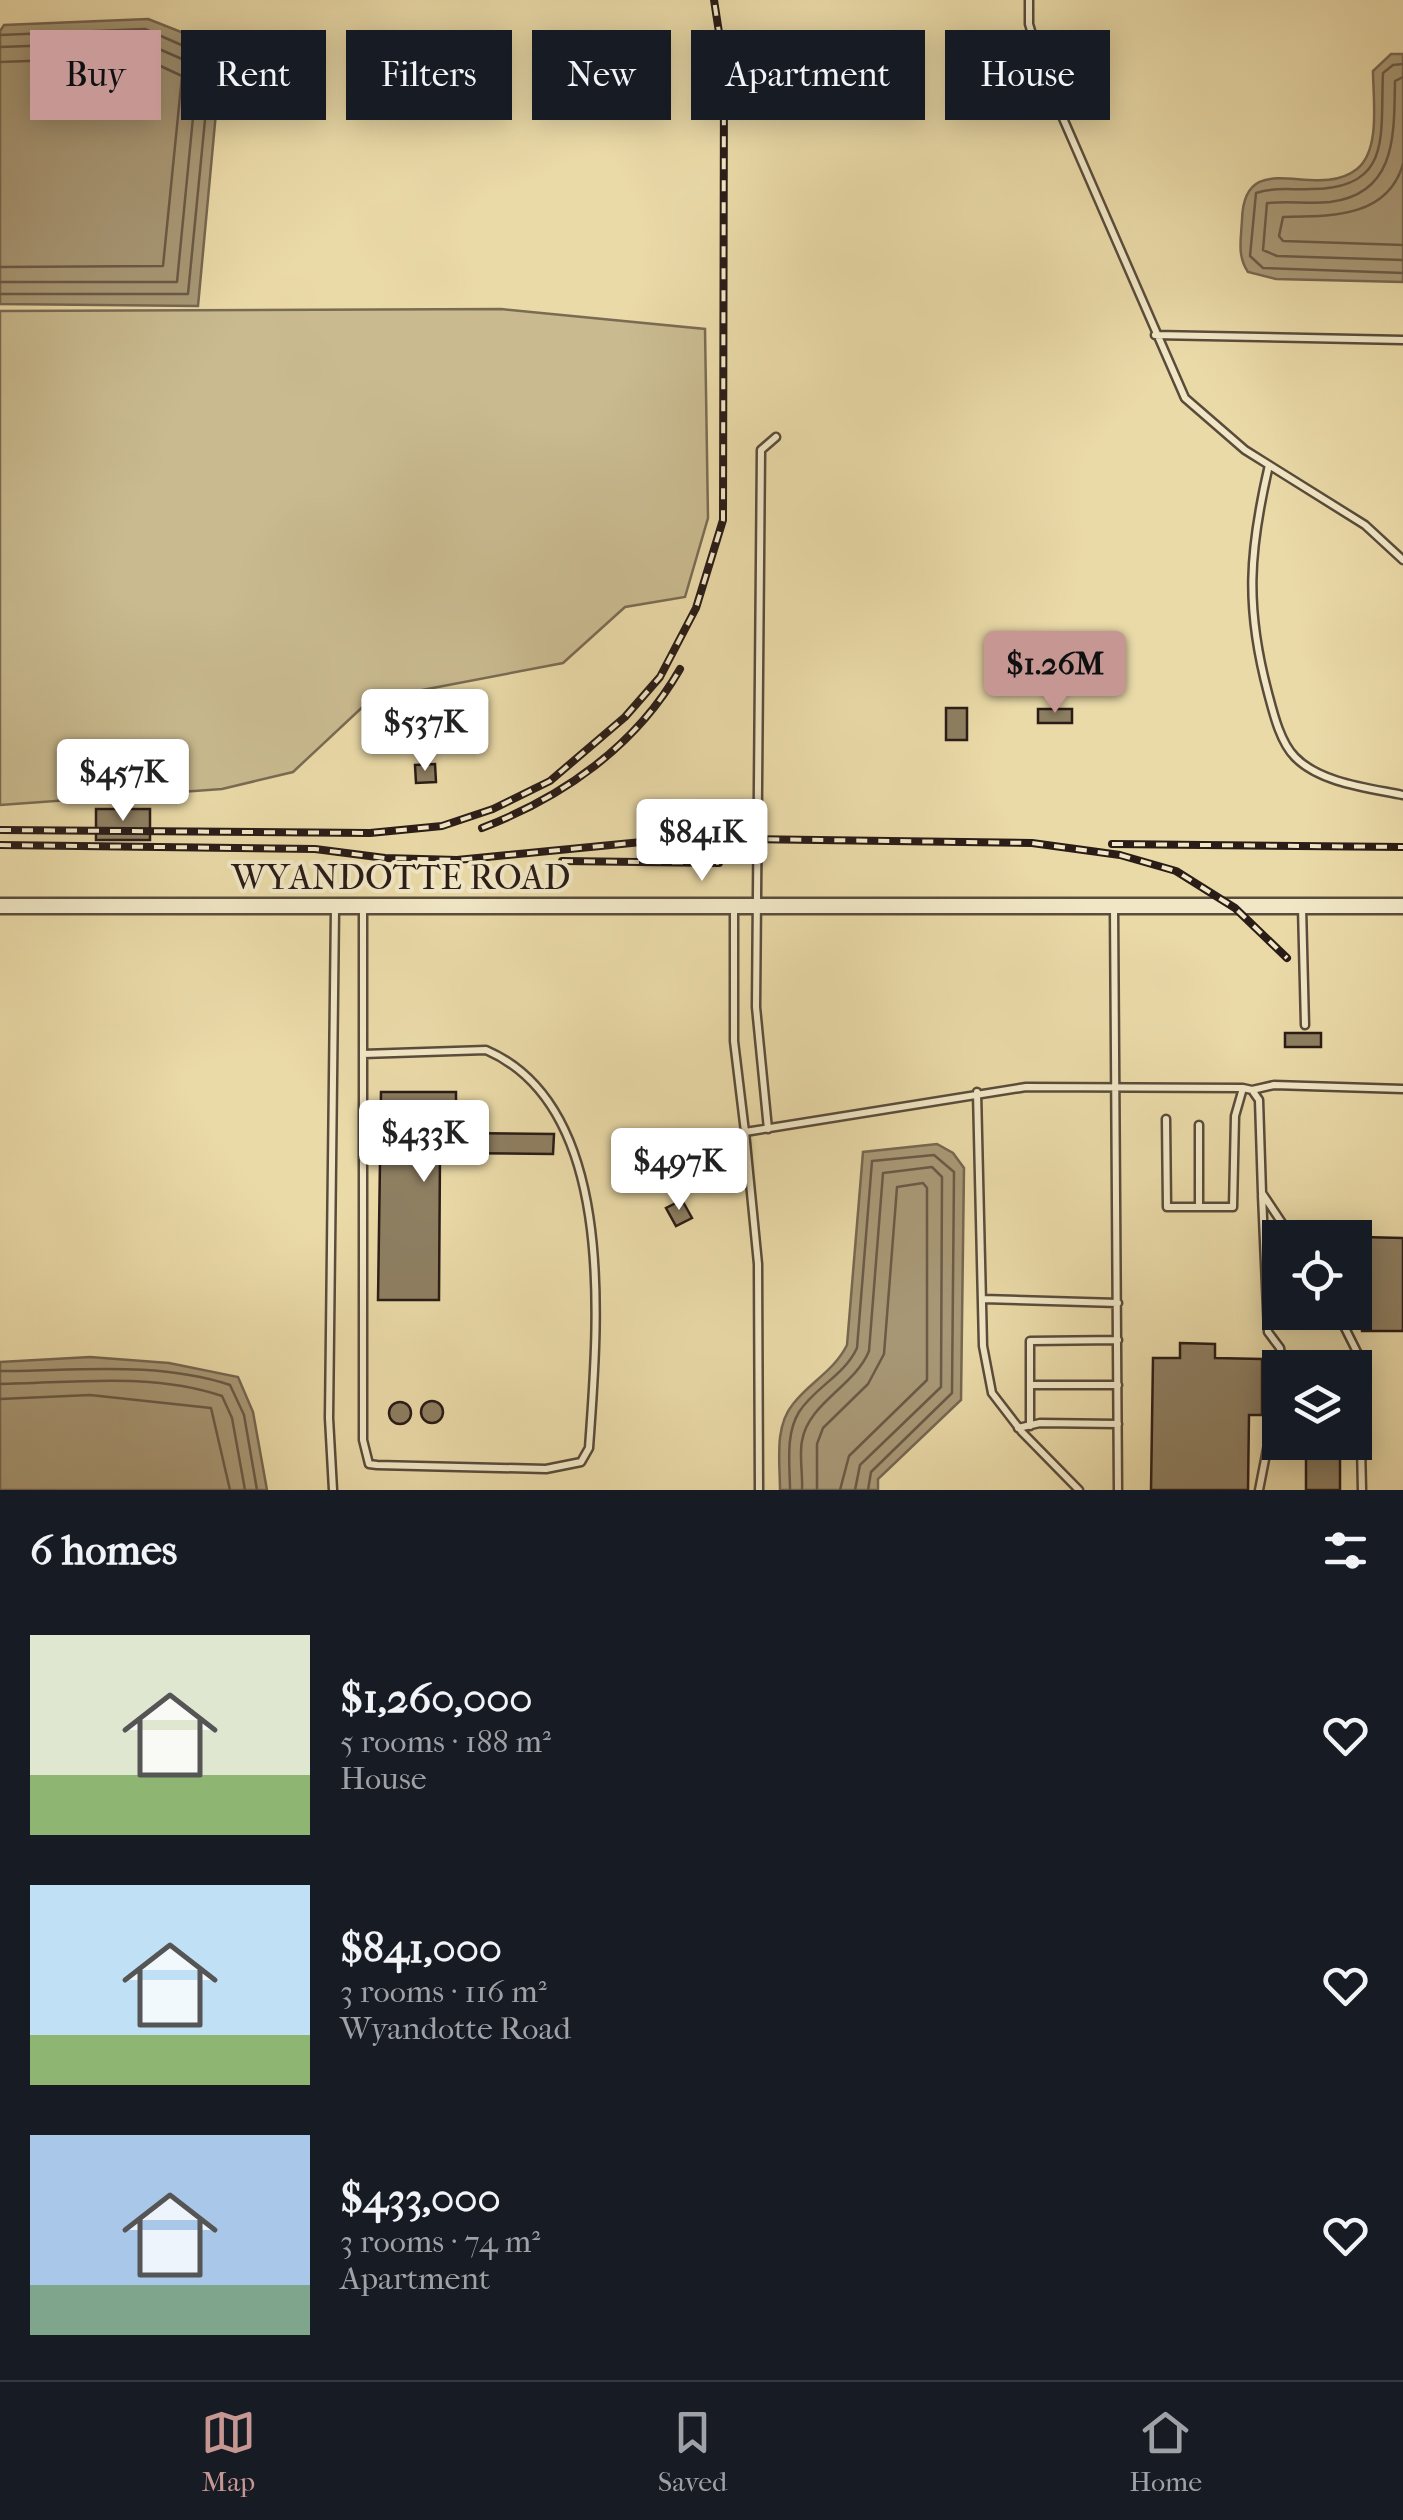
<!DOCTYPE html>
<meta charset="utf-8">
<style>
:root{--surface:#171b24;--page:#20242c;--text:#f1f3f6;--muted:#9ea1a6;--line:#363941;--accent:#c59692}
body{margin:0;font-family:"IM FELL French Canon",serif;background:var(--page);color:var(--text);height:100vh;display:flex;flex-direction:column;font-size:38px;white-space:nowrap}
*{box-sizing:border-box;margin:0}
p{font-size:32px;color:var(--muted)}
.icon{flex:none;width:55px;height:55px;fill:none;stroke:currentColor;stroke-width:2;stroke-linecap:round;stroke-linejoin:round}
.map{position:relative;height:1490px;overflow:hidden}
.panel{display:flex;flex-direction:column;background:var(--surface);flex:1}
.panel>*{flex:none}
.guide{position:absolute;left:30px;top:30px;width:1345px;height:90px;display:flex;gap:20px}
.controls{position:absolute;left:1262px;top:1220px;display:grid;gap:20px}
.controls a{display:grid;place-items:center;width:110px;height:110px;border-radius:0px;background:var(--surface);box-shadow:0 5px 25px #0003;font-size:50px}
.price{position:absolute;translate:-50% -85px;padding:0 22px;border-radius:10px;background:#fff;color:#222;font-size:32px;line-height:65px;filter:drop-shadow(0 2px 5px #0008)}
.price::after{content:'';position:absolute;left:50%;top:60px;width:30px;height:22px;margin-left:-15px;background:inherit;clip-path:polygon(0 0,100% 0,50% 100%)}
.price.active{background:var(--accent);color:#111}
ul{padding:0;list-style:none}
li{display:flex;align-items:center;gap:30px;height:250px;padding:0 30px}
li span{display:grid;place-items:center;flex:none;width:280px;height:200px;border-radius:0px;color:#555}
li>.icon{margin-inline-start:auto}
span .icon{width:120px;height:120px;fill:#fffc;stroke-width:1}
li b{font-size:42px}
h2{display:flex;justify-content:space-between;align-items:center;height:120px;padding:0 30px;font-size:42px}
.chip{padding:0 35px;border-radius:0px;background:var(--surface);box-shadow:0 5px 25px #0003;font-size:35px;line-height:90px}
.chip.active{background:var(--accent);color:#111}
.tab-bar{display:flex;justify-content:space-around;align-items:center;height:140px;border-top:2px solid var(--line);background:var(--surface);font-size:28px;color:var(--muted)}
.tab-bar a{display:grid;justify-items:center;gap:5px}
.tab-bar .active{color:var(--accent)}
.map>svg:first-child{display:block}
</style>
<div class="map">
<svg width="1403" height="1490" viewBox="0 0 1403 1490">
<rect width="100%" height="100%" fill="#eadaa8"/>
<filter id="stains"><feTurbulence type="fractalNoise" baseFrequency=".002" numOctaves="4"/><feColorMatrix values="0 0 0 0 .2 0 0 0 0 .09 0 0 0 0 .02 0 0 0 .5 -.17"/></filter>
<radialGradient id="worn" r=".72"><stop offset=".6" stop-color="#630" stop-opacity="0"/><stop offset="1" stop-color="#630" stop-opacity=".3"/></radialGradient>
<path fill="#c9ba8f" stroke="#7a6b53" stroke-width="2.5" d="M501 309 705 329 708 518 685 597 625 607 563 663 370 700 293 772 222 789 0 805V311Z"/>
<path fill="#a99977" stroke="#766751" stroke-width="2.5" d="M148 19 222 48 198 306 0 304V31L4 25Z
M1391 54H1403V282L1276 279 1248 272C1237 256 1241 239 1242 220 1244 144 1316 202 1357 169 1381 150 1373 98 1373 71Z
M937 1144 953 1153 964 1168 961 1400 878 1479V1490H780C780 1462 774 1427 793 1404 810 1382 834 1371 847 1345L863 1152Z
M90 1357 169 1363 238 1377 253 1412 267 1490H0V1362Z"/>
<g fill="none" stroke-linecap="round" stroke-linejoin="round">
<path stroke="#6a5a47" stroke-width="2.5" d="M0 35 145 29 211 58 188 294H0
M0 47 143 42 198 66 177 282H0
M0 62 141 57 182 76 163 266 0 267
M1403 64 1393 65 1383 73C1380 136 1393 189 1310 189 1293 190 1272 187 1256 193L1250 256 1263 268 1403 273
M1403 77 1395 81C1394 134 1397 194 1330 202 1309 204 1288 201 1267 203L1263 250 1277 256 1403 260
M1403 164C1387 219 1328 216 1283 217L1279 236 1283 241 1403 245
M0 1371C77 1371 156 1361 230 1385L244 1415 257 1490
M0 1384C73 1383 151 1372 222 1396L232 1418 245 1490
M0 1399 90 1395 211 1408 230 1490
M790 1490C790 1465 785 1435 799 1412 815 1387 844 1376 857 1348L872 1161 934 1155 954 1172 952 1393 871 1472 868 1490
M802 1490C803 1474 799 1456 802 1441 808 1403 855 1386 869 1351L883 1173 932 1167 942 1177 941 1387 860 1465 855 1490
M817 1490V1444L823 1428 868 1384 884 1354 897 1187 923 1183 927 1188V1380L849 1456 840 1490"/>
</g>
<path fill="#8e7f62" stroke="#2a1c17" stroke-width="2.5" d="M946 708H967V740H946Z
M1038 709H1072V723H1038Z
M435 764 436 782 416 783 415 765Z
M96 809H150V840H96Z
M1285 1033H1321V1047H1285Z
M381 1092H456V1133L554 1134 553 1154 440 1153 439 1300H378Z
M682 1200 692 1218 676 1226 666 1208Z
M1362 1237 1403 1238V1331H1362Z
M1180 1343 1215 1344V1358L1262 1359V1415H1249L1248 1490H1151L1153 1358H1180Z
M421 1412a11 11 0 1 1 22 0a11 11 0 1 1-22 0Z
M389 1413a11 11 0 1 1 22 0a11 11 0 1 1-22 0Z
M1306 1442H1340V1490H1306Z"/>
<g fill="none" stroke-linecap="round" stroke-linejoin="round">
<g stroke="#5a4c3b" stroke-width="11">
<path id="lane" d="M1029 0V24L1045 77 1185 398 1245 450 1365 525 1403 560
M1155 335 1403 340
M1269 465C1249 551 1245 607 1268 693 1273 712 1280 742 1295 757 1320 783 1369 788 1403 795
M1114 907 1118 1490
M1302 907 1305 1025
M363 909V1440L369 1464 377 1465 546 1469 581 1462 589 1448C597 1332 620 1108 486 1050L363 1054
M734 909V1041L745 1132
M1252 1090 1274 1085 1403 1089
M977 1092 983 1346 992 1393 1022 1432 1079 1490
M1166 1119 1167 1207H1233L1235 1116 1243 1088
M1199 1125V1207
M768 1129 756 1007 761 450 776 437
M1262 1195 1268 1332 1280 1348 1283 1368
M983 1299 1118 1303
M1337 1312 1359 1356
M1283 1356 1359 1357 1362 1490
M1030 1385H1118
M1030 1426V1341L1118 1340
M1018 1428 1040 1423 1118 1424
M333 1490 329 1418 335 909
M759 1490 758 1264 745 1132 1026 1087 1243 1088 1252 1090 1259 1100 1262 1193 1292 1238
M1259 1490 1280 1383"/>
</g>
<g stroke="#5a4c3b" stroke-width="19">
<path id="street" d="M0 906H1403"/>
</g>
<use href="#lane" stroke="#f1e7c6" stroke-width="6"/>
<use href="#street" stroke="#f1e7c6" stroke-width="14"/>
<g stroke="#2a1c17" stroke-width="8">
<path id="rail" d="M482 828C563 797 636 746 680 669
M0 830 370 833 442 826 493 809 550 781 625 717 660 677 696 608 723 520 724 65 714 0
M1112 844 1403 847
M0 845 315 849 385 858 457 860 683 838 1032 843 1120 855 1176 871 1235 908 1287 958
M562 861 719 863"/>
</g>
<use href="#rail" stroke="#f1e7c6" stroke-width="4" stroke-dasharray="11" stroke-linecap="butt"/>
</g>
<g text-anchor="middle" dominant-baseline="central" stroke-width="8" stroke-linejoin="round" paint-order="stroke">
<g font-size="35" fill="#2a1c17" stroke="#f1e7c6">
<text x="401" y="877">WYANDOTTE ROAD</text>
</g>
</g>
<rect width="100%" height="100%" filter="url(#stains)"/>
<rect width="100%" height="100%" fill="url(#worn)"/>
</svg>
<div class="controls">
<a><svg class="icon" aria-label="locate" viewBox="0 0 24 24"><circle cx="12" cy="12" r="6"/><path d="M12 2v4M12 18v4M2 12h4M18 12h4"/></svg></a>
<a><svg class="icon" aria-label="layers" viewBox="0 0 24 24"><path d="M12 4l9 5-9 5-9-5zM3 14l9 5 9-5"/></svg></a>
</div>
<b class="price active" style="left:1055px;top:716px">$1.26M</b>
<b class="price" style="left:425px;top:774px">$537K</b>
<b class="price" style="left:123px;top:824px">$457K</b>
<b class="price" style="left:702px;top:884px">$841K</b>
<b class="price" style="left:424px;top:1185px">$433K</b>
<b class="price" style="left:679px;top:1213px">$497K</b>
<div class="guide">
<a class="chip active">Buy</a>
<a class="chip">Rent</a>
<a class="chip">Filters</a>
<a class="chip">New</a>
<a class="chip">Apartment</a>
<a class="chip">House</a>
</div>
</div>
<section class="panel">
<h2>6 homes<svg class="icon" aria-label="filters" viewBox="0 0 24 24"><path d="M4 7h16M4 17h16"/><circle cx="9" cy="7" r="2"/><circle cx="15" cy="17" r="2"/></svg></h2>
<ul>
<li><span style="background:linear-gradient(#dfe7d0 70%,#8fb573 0)"><svg class="icon" aria-label="home" viewBox="0 0 24 24"><path d="M3 11l9-7 9 7M6 9v11h12V9"/></svg></span><div><b>$1,260,000</b><p>5 rooms · 188 m²</p><p>House</p></div><svg class="icon" aria-label="heart" viewBox="0 0 24 24"><path d="M12 20l-8-8c-3-5 5-10 8-4 3-6 11-1 8 4z"/></svg></li>
<li><span style="background:linear-gradient(#bfe0f5 75%,#8fb573 0)"><svg class="icon" aria-label="home" viewBox="0 0 24 24"><path d="M3 11l9-7 9 7M6 9v11h12V9"/></svg></span><div><b>$841,000</b><p>3 rooms · 116 m²</p><p>Wyandotte Road</p></div><svg class="icon" aria-label="heart" viewBox="0 0 24 24"><path d="M12 20l-8-8c-3-5 5-10 8-4 3-6 11-1 8 4z"/></svg></li>
<li><span style="background:linear-gradient(#a9c7e8 75%,#7fa58c 0)"><svg class="icon" aria-label="home" viewBox="0 0 24 24"><path d="M3 11l9-7 9 7M6 9v11h12V9"/></svg></span><div><b>$433,000</b><p>3 rooms · 74 m²</p><p>Apartment</p></div><svg class="icon" aria-label="heart" viewBox="0 0 24 24"><path d="M12 20l-8-8c-3-5 5-10 8-4 3-6 11-1 8 4z"/></svg></li>
</ul>
</section>
<nav class="tab-bar">
<a class="active"><svg class="icon" aria-label="map" viewBox="0 0 24 24"><path d="M3 6l6-2 6 2 6-2v14l-6 2-6-2-6 2zM9 4v14M15 6v14"/></svg>Map</a>
<a><svg class="icon" aria-label="saved" viewBox="0 0 24 24"><path d="M7 4h10v16l-5-4-5 4z"/></svg>Saved</a>
<a><svg class="icon" aria-label="home" viewBox="0 0 24 24"><path d="M3 11l9-7 9 7M6 9v11h12V9"/></svg>Home</a>
</nav>
